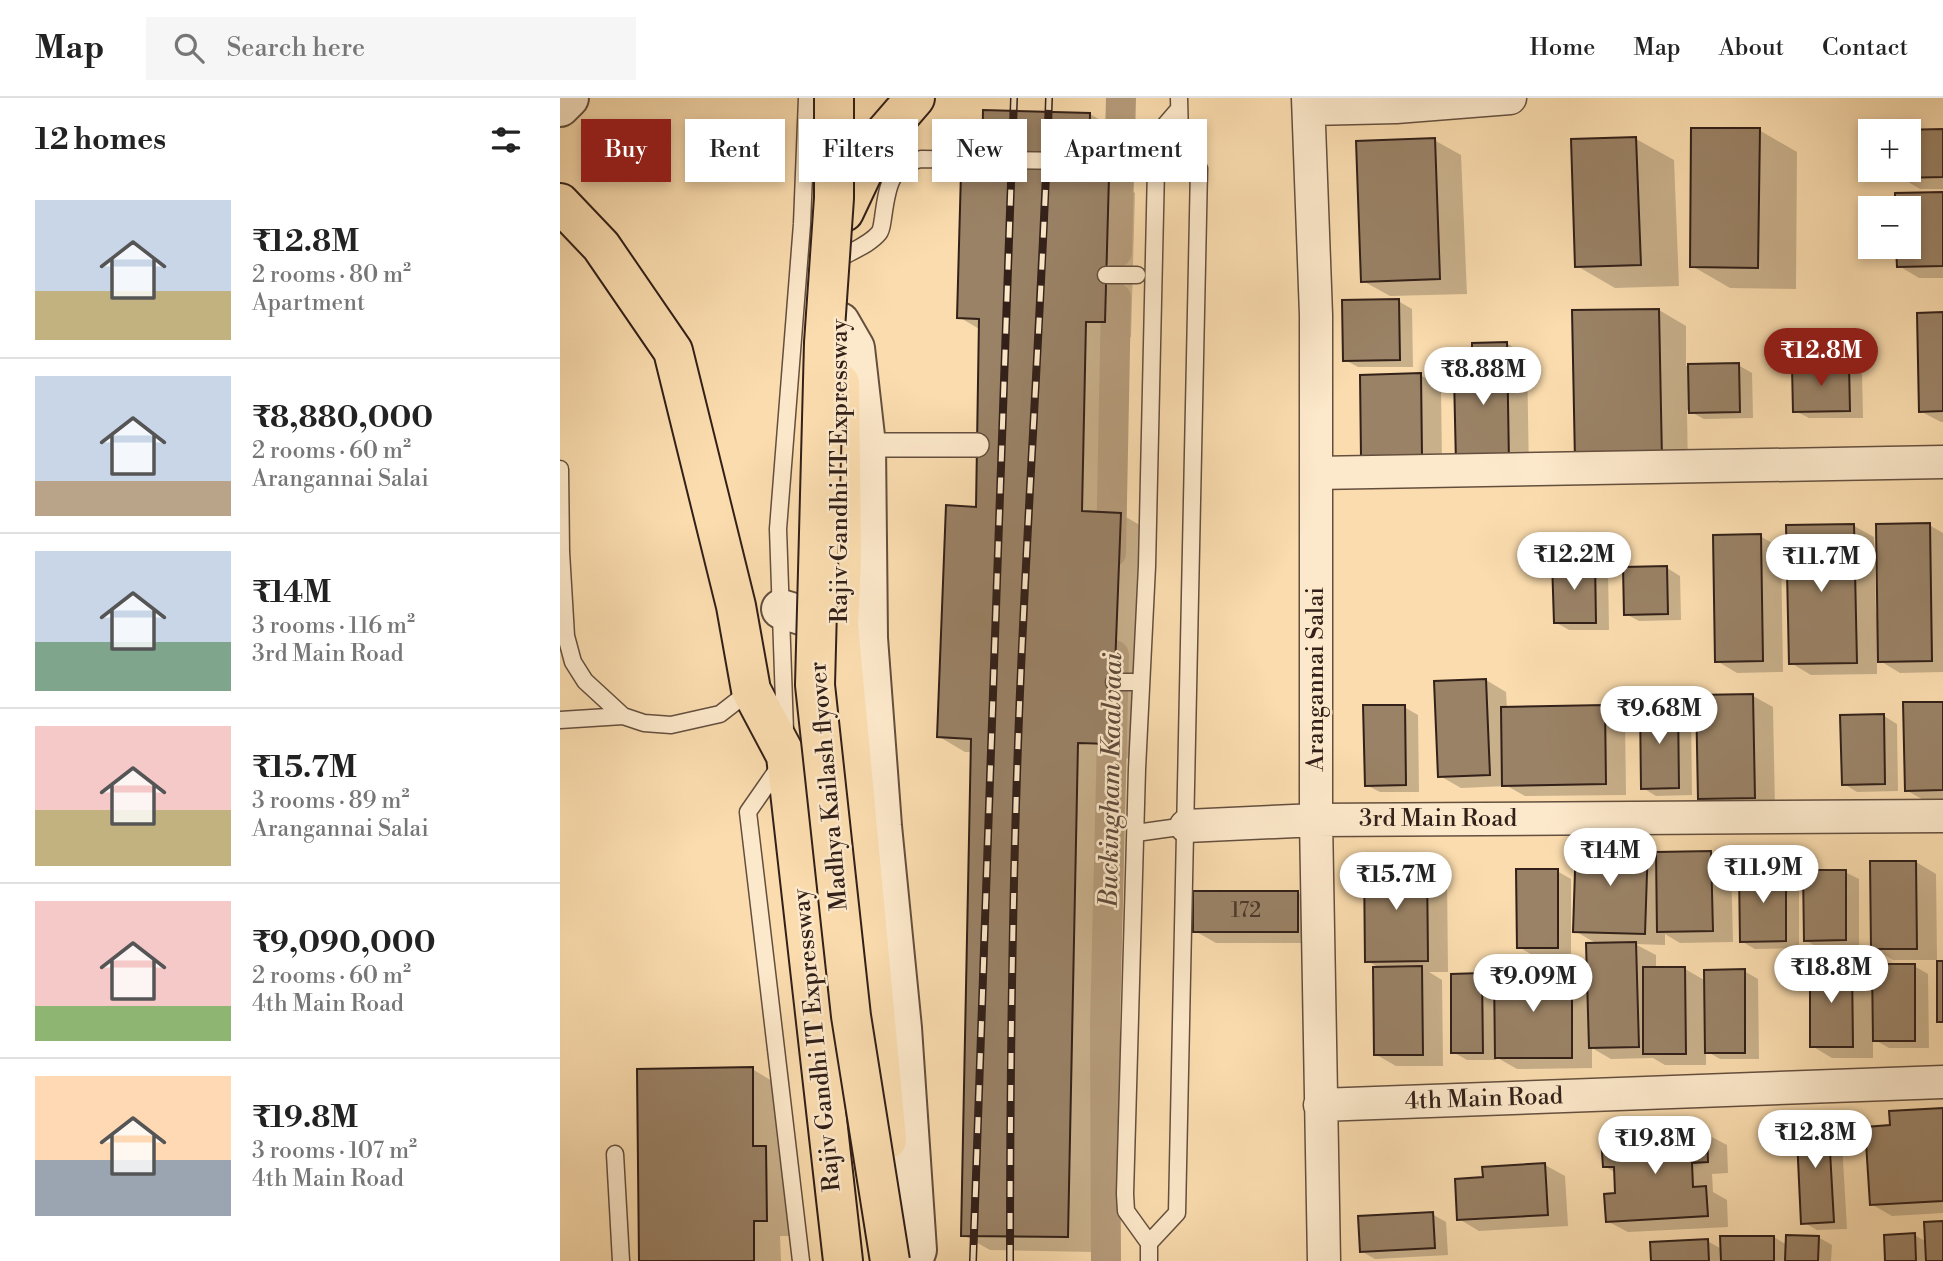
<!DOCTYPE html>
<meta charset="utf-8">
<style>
:root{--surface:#fff;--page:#f6f6f6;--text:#222;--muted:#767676;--line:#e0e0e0;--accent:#8f2418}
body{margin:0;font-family:"Libre Bodoni",serif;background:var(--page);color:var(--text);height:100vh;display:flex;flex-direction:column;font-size:26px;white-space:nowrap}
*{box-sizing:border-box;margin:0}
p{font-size:23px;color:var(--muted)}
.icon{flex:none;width:38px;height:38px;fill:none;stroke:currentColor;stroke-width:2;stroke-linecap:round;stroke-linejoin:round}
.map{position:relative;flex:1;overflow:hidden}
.sheet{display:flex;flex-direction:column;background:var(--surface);width:560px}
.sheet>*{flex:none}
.top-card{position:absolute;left:21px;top:21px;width:665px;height:63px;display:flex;gap:14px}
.buttons{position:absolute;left:1298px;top:21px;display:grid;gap:14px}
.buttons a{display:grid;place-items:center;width:63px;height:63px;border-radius:0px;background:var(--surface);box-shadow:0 4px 10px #0003;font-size:35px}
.price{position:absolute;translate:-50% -60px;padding:0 16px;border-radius:24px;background:#fff;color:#222;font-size:23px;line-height:46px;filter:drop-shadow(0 2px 4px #0008)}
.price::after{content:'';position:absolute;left:50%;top:42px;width:21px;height:16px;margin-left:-10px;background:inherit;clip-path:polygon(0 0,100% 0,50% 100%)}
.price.current{background:var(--accent);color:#fff}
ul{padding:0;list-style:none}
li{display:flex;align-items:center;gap:21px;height:175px;padding:0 35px}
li+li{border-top:2px solid var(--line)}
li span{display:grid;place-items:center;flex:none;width:196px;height:140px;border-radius:0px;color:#555}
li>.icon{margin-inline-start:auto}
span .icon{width:84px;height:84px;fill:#fffc;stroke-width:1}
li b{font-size:30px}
h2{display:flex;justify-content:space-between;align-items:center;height:84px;padding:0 35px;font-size:30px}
.tag{padding:0 24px;border-radius:0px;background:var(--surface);box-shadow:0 4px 10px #0003;font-size:24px;line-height:63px}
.tag.current{background:var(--accent);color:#fff}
header{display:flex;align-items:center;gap:42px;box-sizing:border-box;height:98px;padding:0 35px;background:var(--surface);border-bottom:2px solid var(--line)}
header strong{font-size:33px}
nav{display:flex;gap:38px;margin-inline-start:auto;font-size:24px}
.search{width:490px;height:63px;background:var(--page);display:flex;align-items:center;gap:18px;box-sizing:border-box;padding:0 24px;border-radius:0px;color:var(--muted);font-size:26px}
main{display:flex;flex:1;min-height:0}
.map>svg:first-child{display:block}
</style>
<header>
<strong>Map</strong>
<div class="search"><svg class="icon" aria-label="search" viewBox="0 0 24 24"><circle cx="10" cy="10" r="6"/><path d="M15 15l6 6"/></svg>Search here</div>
<nav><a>Home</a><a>Map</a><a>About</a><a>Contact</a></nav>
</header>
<main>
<section class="sheet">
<h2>12 homes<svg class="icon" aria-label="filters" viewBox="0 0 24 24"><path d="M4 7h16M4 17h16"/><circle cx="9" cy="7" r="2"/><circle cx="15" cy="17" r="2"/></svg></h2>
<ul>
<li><span style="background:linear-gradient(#c9d6e8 65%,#c2b280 0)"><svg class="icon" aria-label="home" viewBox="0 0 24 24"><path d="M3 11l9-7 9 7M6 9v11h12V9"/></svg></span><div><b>₹12.8M</b><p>2 rooms · 80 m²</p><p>Apartment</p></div></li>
<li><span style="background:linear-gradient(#c9d6e8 75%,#b9a48a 0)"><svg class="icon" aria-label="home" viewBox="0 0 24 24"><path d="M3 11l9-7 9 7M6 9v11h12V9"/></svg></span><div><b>₹8,880,000</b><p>2 rooms · 60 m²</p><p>Arangannai Salai</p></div></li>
<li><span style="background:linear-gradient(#c9d6e8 65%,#7fa58c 0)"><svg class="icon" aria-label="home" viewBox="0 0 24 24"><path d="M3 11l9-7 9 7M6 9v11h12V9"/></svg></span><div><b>₹14M</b><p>3 rooms · 116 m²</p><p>3rd Main Road</p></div></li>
<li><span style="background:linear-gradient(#f6c9c9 60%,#c2b280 0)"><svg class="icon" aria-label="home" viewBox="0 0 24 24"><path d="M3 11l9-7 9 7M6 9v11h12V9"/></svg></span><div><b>₹15.7M</b><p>3 rooms · 89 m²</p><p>Arangannai Salai</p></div></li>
<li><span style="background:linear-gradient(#f6c9c9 75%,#8fb573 0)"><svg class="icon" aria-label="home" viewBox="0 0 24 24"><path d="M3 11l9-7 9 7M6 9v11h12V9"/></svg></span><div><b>₹9,090,000</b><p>2 rooms · 60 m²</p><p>4th Main Road</p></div></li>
<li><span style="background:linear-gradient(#ffd9b3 60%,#9aa5b1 0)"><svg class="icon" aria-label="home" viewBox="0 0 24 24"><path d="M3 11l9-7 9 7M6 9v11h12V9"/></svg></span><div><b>₹19.8M</b><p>3 rooms · 107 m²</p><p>4th Main Road</p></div></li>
</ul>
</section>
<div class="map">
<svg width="1383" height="1163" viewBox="0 0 1383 1163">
<rect width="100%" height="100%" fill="#fadcae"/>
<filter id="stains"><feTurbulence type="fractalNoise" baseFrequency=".00286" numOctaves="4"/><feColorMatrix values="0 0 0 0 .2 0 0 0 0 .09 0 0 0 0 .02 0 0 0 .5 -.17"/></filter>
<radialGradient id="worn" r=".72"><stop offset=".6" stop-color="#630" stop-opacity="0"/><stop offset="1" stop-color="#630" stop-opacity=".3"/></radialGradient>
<path fill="#0003" d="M530 16 557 32 556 84 575 95 571 239 553 238 549 416H561L588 432 578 661 544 659 534 1154 430 1152 403 1137 413 654H405L378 638 417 410 421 232 399 219 424 77Z
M1199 32 1237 54 1236 191 1170 190 1132 168Z
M1383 33V91H1360L1340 79V72H1349Z
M1076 41 1114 62 1119 188 1055 190 1017 168Z
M874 42 901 57 907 196 830 198 803 183Z
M1383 95V180H1359L1339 168 1338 149H1349V110H1337L1336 97Z
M838 203 852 211 853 269H798L785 262Z
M1099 212 1126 228V268L1178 267 1192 275 1193 320 1144 321 1127 312 1128 376 1017 362Z
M1383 216V324H1381L1360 313Z
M946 245 967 257 969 376 918 377Z
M1289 268 1302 276 1303 320H1249L1235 313Z
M860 277 881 289 882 369 824 371Z
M1369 427 1383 435V574L1340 575 1317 561V576L1251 577 1231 565 1294 428 1314 439 1316 515H1319Z
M1200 438 1221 450 1223 574 1177 575 1157 563Z
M1035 464 1048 472 1049 532H1009L995 524Z
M1107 470 1120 478 1121 522 1079 523 1066 516Z
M926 582 946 594 947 611 1044 609 1065 621 1066 697 965 698 947 688 901 690 880 678Z
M1193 598 1213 609 1215 711 1160 712 1140 700Z
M1383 605V704H1367L1346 692Z
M1117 606 1131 614 1132 697 1096 698 1083 690Z
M844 609 858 617 859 694H820L806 687Z
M1324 618 1337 626 1338 693 1297 694 1284 686Z
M1087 747 1103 756 1151 755 1171 767 1173 844 1120 845 1105 836V847L1075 846 1096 857V871H1125L1146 883 1184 873 1198 881 1199 961H1160L1146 953V967H1105L1093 960 1051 961 1032 950V970L957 971 936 959V962H907L893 954 921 877 936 885 1011 872 1028 882 1039 847 1015 833Z
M1356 764 1376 776 1377 862H1333L1313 850Z
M867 765 887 777 888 874H869L882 882 883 968H836L815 956 820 870 807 863Z
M997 773 1011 781V857H972L959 849Z
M1225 773 1239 781V850L1195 851 1181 843Z
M1285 774 1299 781V849L1259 850 1245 842Z
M738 795 758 806V845H656L635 833Z
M1292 867 1314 880 1354 868 1368 876 1369 950H1329L1313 941V960H1272L1252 948Z
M192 971 219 987V1057L233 1065 234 1138H220L221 1163H80Z
M1383 1012V1115L1332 1118 1311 1106 1331 1029Z
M1268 1019 1281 1027 1287 1131 1257 1132 1243 1124Z
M1146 1036 1167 1047 1168 1075 1152 1076 1153 1094 1167 1102 1168 1129 1068 1134 1047 1123 1057 1097 1056 1075 1044 1068Z
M985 1067 1005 1078 1008 1128 919 1133 899 1121 925 1080Z
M872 1116 886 1124 888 1157 815 1161 801 1153Z
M1354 1137 1367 1144 1383 1163H1327Z
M1214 1139 1227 1147 1258 1139 1272 1147 1271 1163H1093L1147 1143 1162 1151Z"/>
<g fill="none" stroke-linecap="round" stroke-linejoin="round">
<path stroke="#b69c7b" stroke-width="30" d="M557 154 561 0
M551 455 556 200
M546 1163 545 928 554 557"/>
</g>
<path fill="#9a8266" stroke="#322019" stroke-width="2" d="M423 12 530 15 529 78H549L545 224H526L522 413 561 415 552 646 518 645 508 1139 401 1138 411 641 377 639 386 407 416 409 419 221 397 220 401 74 422 75Z
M1131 30H1200L1198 170 1130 169Z
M1383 31V79L1338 80V72H1349V33L1337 32Z
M1076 39 1081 167 1015 169 1011 41Z
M875 40 880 181 801 184 796 43Z
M1383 94V168L1337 169 1336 149H1349V110H1335V95Z
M839 201 840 262 783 263 782 202Z
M1099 211 1102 361 1015 363 1012 212Z
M1383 214V313L1359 314 1357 215Z
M947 244 949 365 896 366 894 277H912V245Z
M1179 265 1180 314 1129 315 1128 266Z
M1289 266 1290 313 1233 314 1232 268Z
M861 275 862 359 801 360 800 277Z
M1370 425 1372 563 1318 564 1316 426Z
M1294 426 1297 565 1229 566 1226 427Z
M1201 436 1203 563 1155 564 1153 437Z
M1035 462 1036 525H994L992 463Z
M1107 468 1108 516 1064 517 1063 469Z
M926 581 930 677 878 679 874 583Z
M1193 596 1195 700 1138 701 1136 597Z
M1343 604H1383V692L1345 693Z
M1080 605H1118L1119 690 1081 691Z
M803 607H845L846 687 805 688Z
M1045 607 1046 686 942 688 941 609Z
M1324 616 1325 686 1282 687 1280 617Z
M1016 743 1088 745 1085 836 1013 834Z
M1151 753 1153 833 1097 834 1096 754Z
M1310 763H1356L1357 851H1311Z
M804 764H867L868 863 805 864Z
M956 771H998V850H957Z
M1226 771V843L1180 844 1179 772Z
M1243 772H1286V842L1244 843Z
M633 793H738V834H633Z
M1076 844 1079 949 1029 950 1026 845Z
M1377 863H1383V924H1377Z
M1292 865 1293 949H1250V866Z
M1312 866H1355V943H1313Z
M862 868 863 957H814L813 869Z
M1083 869H1125L1126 956H1083Z
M1012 871V960H935L934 872Z
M1185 871V955H1145L1144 872Z
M922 875 923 955H891V876Z
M193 969V1048H206L207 1123H194V1163H79L77 971Z
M1383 1010V1103L1310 1107 1305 1029 1330 1027 1329 1013Z
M1268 1018 1274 1124 1241 1126 1236 1019Z
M1147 1034 1148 1064 1132 1065 1133 1089 1146 1088 1148 1118 1046 1124 1044 1096 1055 1095 1054 1069H1043L1041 1039Z
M985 1065 988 1117 897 1122 895 1081 923 1079 922 1069Z
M873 1114 875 1150 800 1154 798 1118Z
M1383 1123V1163H1366L1364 1124Z
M1355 1135 1356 1163H1325L1324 1137Z
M1226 1137 1259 1138 1258 1163H1225Z
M1160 1138H1214V1163H1161Z
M1148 1141 1149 1163H1091L1090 1144Z"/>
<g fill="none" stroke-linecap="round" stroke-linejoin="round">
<g stroke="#644f3e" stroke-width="19">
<path id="service" d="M528 60 594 40 619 11
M596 70 639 71
M596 70 620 38
M282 159C294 152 310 146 319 135 322 131 322 125 323 120 327 92 329 67 361 61L519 63 596 70 587 468 577 671 565 1096 566 1113 589 1145V1163
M546 177H577
M0 371 1 454 6 538 13 564 25 583 63 618 84 625 111 627 160 616 191 592
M554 584H572
M0 622 63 618
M225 633 218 431 242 126 247 0
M222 665 188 714 241 1163
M576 735 626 728
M55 1056 61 1163
M589 1145 617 1115 639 71 620 38 619 0"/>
</g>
<g stroke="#644f3e" stroke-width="26">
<path id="pedestrian" d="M306 347H417"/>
</g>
<g stroke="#644f3e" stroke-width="35">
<path id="minor" d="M748 0 756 217V722L764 1163
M749 11 836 9 950 0
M756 375 1383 364
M626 728 756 722 1383 718
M760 1007 1383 984"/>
</g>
<g stroke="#644f3e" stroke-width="42">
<path id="tertiary" d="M0 9 9 0
M280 224 295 250 306 347 308 540 322 728 342 930 357 1152 353 1163
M221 511 287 531"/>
</g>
<g stroke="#322019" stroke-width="42">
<path id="primary" d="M0 105 41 148 113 253 176 508 191 592 226 658 283 1163
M284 114 317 44 355 0
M280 285 282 460 279 527 327 1042"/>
</g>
<use href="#service" stroke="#fce8ca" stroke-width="16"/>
<use href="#pedestrian" stroke="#fce8ca" stroke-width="23"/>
<use href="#minor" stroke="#fce8ca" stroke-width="32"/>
<use href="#tertiary" stroke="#fce8ca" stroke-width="38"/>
<use href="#primary" stroke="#fadcae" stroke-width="38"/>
<g stroke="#322019" stroke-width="8">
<path id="rail" d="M413 1163 454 0
M450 1163C450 982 452 800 459 619 467 413 482 207 489 0"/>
</g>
<use href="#rail" stroke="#fce8ca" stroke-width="5" stroke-dasharray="16" stroke-linecap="butt"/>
<g stroke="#322019" stroke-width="42" stroke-linecap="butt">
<path id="primary-bridge" d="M274 0V100L264 245 255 587 291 918 330 1163"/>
</g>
<use href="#primary-bridge" stroke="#fadcae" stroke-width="38"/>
</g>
<g text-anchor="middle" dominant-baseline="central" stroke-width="5" stroke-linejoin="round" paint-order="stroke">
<g font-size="21" fill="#4c382c">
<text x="686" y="813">172</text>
</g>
<g font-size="24" fill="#322019" stroke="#fce8ca">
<text transform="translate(280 373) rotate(-90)">Rajiv Gandhi IT Expressway</text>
<text transform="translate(756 581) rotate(-90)">Arangannai Salai</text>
<text transform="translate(269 688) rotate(-95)">Madhya Kailash flyover</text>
<text x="878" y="721">3rd Main Road</text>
<text transform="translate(257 942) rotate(-96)">Rajiv Gandhi IT Expressway</text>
<text transform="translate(924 1001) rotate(-2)">4th Main Road</text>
</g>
<g font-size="26" font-style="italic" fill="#604b3b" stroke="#fce8ca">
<text transform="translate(551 682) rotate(-89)">Buckingham Kaalvaai</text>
</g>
</g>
<rect width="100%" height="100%" filter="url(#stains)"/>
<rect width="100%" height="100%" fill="url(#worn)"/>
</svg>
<div class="buttons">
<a>+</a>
<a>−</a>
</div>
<b class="price current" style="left:1261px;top:290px">₹12.8M</b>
<b class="price" style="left:923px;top:309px">₹8.88M</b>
<b class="price" style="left:1014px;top:494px">₹12.2M</b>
<b class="price" style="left:1261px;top:496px">₹11.7M</b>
<b class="price" style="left:1099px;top:648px">₹9.68M</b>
<b class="price" style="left:1050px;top:790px">₹14M</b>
<b class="price" style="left:1203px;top:807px">₹11.9M</b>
<b class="price" style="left:836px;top:814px">₹15.7M</b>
<b class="price" style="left:1271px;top:907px">₹18.8M</b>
<b class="price" style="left:973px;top:916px">₹9.09M</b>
<b class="price" style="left:1255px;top:1072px">₹12.8M</b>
<b class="price" style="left:1095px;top:1078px">₹19.8M</b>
<div class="top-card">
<a class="tag current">Buy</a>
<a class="tag">Rent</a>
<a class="tag">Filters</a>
<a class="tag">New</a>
<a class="tag">Apartment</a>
</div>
</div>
</main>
